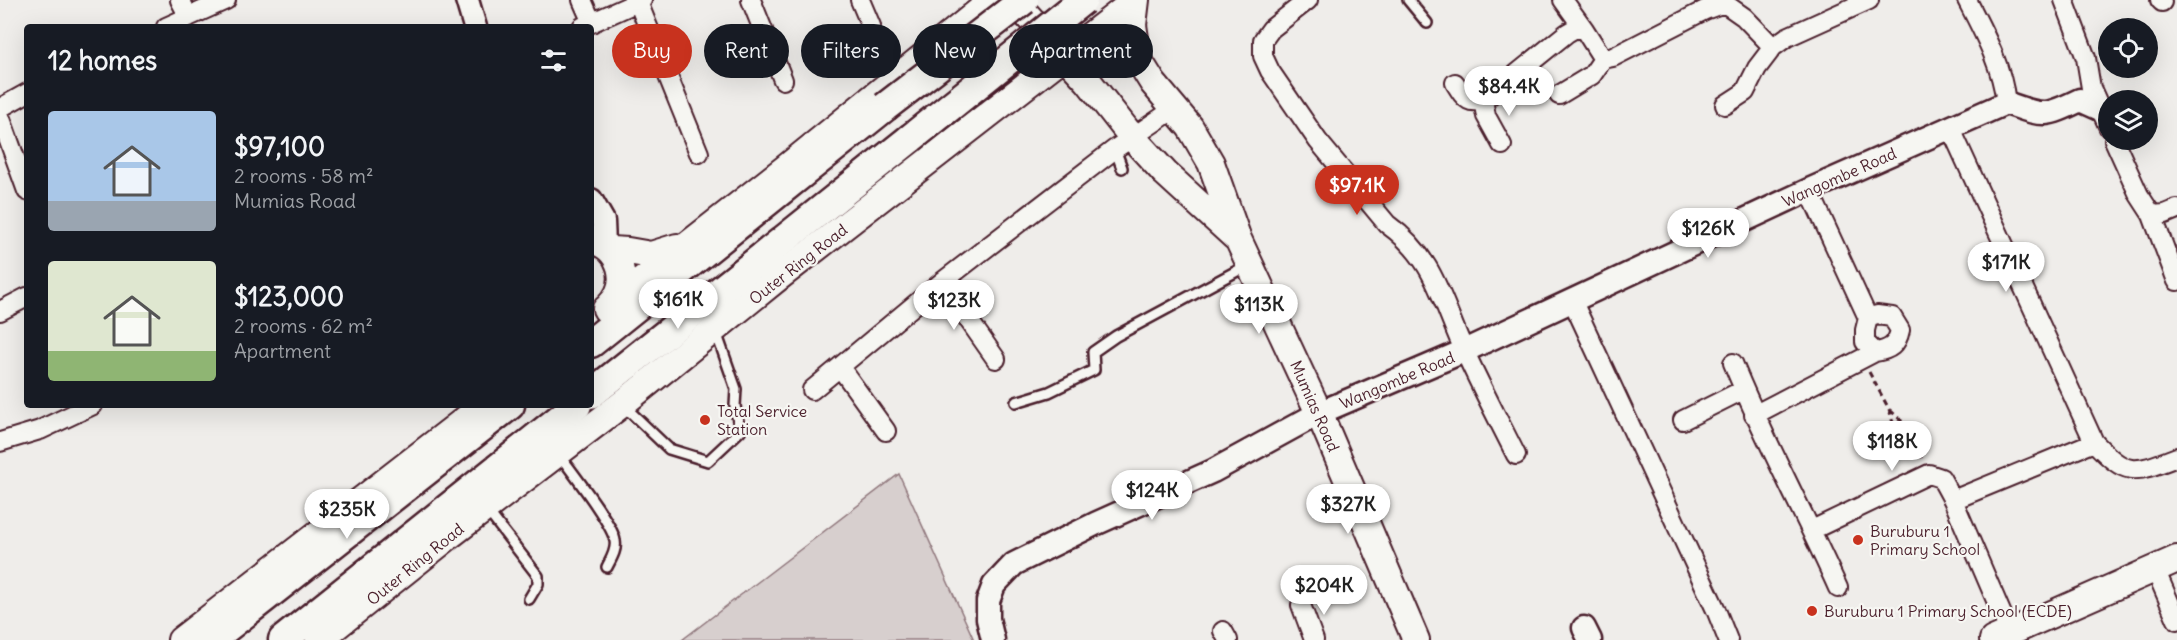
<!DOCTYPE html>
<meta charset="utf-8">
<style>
:root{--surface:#171b24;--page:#242831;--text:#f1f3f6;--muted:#9ea1a6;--accent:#c8321e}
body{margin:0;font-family:Delius,sans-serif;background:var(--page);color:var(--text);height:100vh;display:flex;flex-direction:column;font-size:22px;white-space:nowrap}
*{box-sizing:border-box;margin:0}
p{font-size:20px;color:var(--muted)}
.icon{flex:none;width:33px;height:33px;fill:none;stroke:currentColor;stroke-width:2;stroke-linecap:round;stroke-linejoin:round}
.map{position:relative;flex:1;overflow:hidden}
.sheet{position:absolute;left:24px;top:24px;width:570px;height:384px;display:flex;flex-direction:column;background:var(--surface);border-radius:6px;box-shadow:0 6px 24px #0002}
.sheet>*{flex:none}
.banner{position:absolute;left:612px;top:24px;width:570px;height:54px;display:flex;gap:12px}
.tools{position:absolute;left:2098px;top:18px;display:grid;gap:12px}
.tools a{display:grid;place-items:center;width:60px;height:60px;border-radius:50%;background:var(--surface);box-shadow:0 6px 24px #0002;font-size:30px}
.price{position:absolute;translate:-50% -51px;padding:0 14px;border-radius:21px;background:#fff;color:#222;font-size:20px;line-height:39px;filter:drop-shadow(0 2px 3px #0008)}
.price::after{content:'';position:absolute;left:50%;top:36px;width:18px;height:14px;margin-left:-9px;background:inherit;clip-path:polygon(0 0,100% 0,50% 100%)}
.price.on{background:var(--accent);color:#fff}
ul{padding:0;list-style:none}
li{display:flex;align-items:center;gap:18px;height:150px;padding:0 24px}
li span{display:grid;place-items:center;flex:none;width:168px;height:120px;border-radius:6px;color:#555}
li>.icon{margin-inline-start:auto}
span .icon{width:72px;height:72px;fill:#fffc;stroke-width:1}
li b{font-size:26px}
h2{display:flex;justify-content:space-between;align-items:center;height:72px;padding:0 24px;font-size:26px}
.tag{padding:0 21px;border-radius:27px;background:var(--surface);box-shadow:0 6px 24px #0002;font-size:21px;line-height:54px}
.tag.on{background:var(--accent);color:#fff}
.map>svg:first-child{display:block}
</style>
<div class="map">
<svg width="2177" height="640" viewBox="0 0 2177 640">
<rect width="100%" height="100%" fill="#efedea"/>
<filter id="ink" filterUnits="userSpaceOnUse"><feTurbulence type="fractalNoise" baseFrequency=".0167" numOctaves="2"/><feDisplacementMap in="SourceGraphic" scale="12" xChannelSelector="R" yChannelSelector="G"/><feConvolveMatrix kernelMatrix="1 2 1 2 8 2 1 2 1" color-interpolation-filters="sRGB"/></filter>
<g filter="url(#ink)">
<path fill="#d7cfce" stroke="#90777c" stroke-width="1.5" d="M899 474 974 640H682Z"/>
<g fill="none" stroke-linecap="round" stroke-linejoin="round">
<g stroke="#4a1f2b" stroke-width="14">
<path id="service" d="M1408 0 1427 23
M1115 149 1122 168
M1016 402 1049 392 1094 370 1093 352 1116 336 1248 265
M623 405 669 449 708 461 740 431 735 406 736 389 716 332
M559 454C571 471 613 524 615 541 617 550 611 559 607 567
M487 510 538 576V584L529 599"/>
</g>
<g stroke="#4a1f2b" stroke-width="22">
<path id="minor" d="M180 0 189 17
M582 0 592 23
M751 0 783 80
M860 0 871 26
M1308 0 1271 29 1263 40V56L1270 71 1318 141 1387 224C1436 259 1441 301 1465 352 1481 387 1499 421 1516 455
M1563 0 1584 29
M1967 0C1984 33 2002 66 2006 103
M2064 0 2086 58 2091 88 2109 128
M2160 0 2162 2
M638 2 699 153
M166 27 226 0
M582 27 642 0
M1455 83C1465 99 1469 107 1488 97L1567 33 1574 29H1584L1603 59 1613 57 1705 10 1724 3 1744 17 1773 47 1787 37 1869 0
M1559 95 1592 75 1603 59
M1483 100 1486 116 1502 145
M1725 105 1745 92 1757 68 1773 47
M0 108 27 93
M0 116 27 191
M1951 129 2094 442C2127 477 2133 474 2177 457
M2114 140 2139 195 2152 215 2165 214 2177 209
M1809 190 1868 318 1865 330V342L1875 352C1890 350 1897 345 1900 330L1892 317 1877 315 1868 318
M2152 215 2177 281
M942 282 996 359
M1572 300 1716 610 1728 640
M0 311 27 297
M1733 363C1764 440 1804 512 1838 588
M840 367 886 431
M812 390 942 282 1115 149 1174 109
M1754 415 1875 352
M1683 420 1743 390
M0 442 40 430 93 405
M1812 530 1929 474 1941 478 1953 500
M2155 569 2177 620
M1301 605 1314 640
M1223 631 1228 640
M2010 633 1953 500 2094 442"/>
</g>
<g stroke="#4a1f2b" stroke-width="27">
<path id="tertiary" d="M467 0 475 27
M591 200 603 221 604 245
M1584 628 1590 640
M993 640 988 619V601L994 585 1014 564 1095 524 1213 471 1319 413 1464 351 1809 190 2006 103C2044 116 2043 118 2080 100L2100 109"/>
</g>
<g stroke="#4a1f2b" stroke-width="30">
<path id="secondary" d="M1013 0 1088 81 1132 137 1165 173 1235 237
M1136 0 1133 25 1138 59 1153 83 1190 127 1211 163 1238 239 1319 413 1416 640
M591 240C621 247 632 283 610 305
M611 250 628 251 651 255 677 247
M606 309 787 167 993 0
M181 640 484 405
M319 640 449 536 622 404 775 280 1136 0
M1993 640 2177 559"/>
</g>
<g stroke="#4a1f2b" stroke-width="33">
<path id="primary" d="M591 343 885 107
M591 394 911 138
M211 640 510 405
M283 640 577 405"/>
</g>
<path stroke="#4a1f2b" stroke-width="3" stroke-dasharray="6 4.5" stroke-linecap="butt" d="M1869 372 1889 409 1893 423 1888 430 1876 436
M1890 410 1906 425 1922 459"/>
<use href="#service" stroke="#f6f6f2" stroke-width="9"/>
<use href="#minor" stroke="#f6f6f2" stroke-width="18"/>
<use href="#tertiary" stroke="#f6f6f2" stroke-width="22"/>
<use href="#secondary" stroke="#f6f6f2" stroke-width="26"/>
<use href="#primary" stroke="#f6f6f2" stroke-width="28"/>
<g stroke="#4a1f2b" stroke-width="33" stroke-linecap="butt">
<path id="primary-bridge" d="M885 107 1024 0
M911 138 1083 0"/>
</g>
<use href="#primary-bridge" stroke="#f6f6f2" stroke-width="28"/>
</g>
</g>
<g fill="#c8321e" stroke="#f6f6f2" stroke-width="2">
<circle cx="705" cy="420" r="6"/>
<circle cx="1858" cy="540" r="6"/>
<circle cx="1812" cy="611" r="6"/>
</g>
<g text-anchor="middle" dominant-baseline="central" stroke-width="4.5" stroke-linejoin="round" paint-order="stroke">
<g font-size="16" fill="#4a1f2b" stroke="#f6f6f2">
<text transform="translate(1839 177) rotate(-24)">Wangombe Road</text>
<text transform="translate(798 264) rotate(-38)">Outer Ring Road</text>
<text transform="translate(1397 380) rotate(-23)">Wangombe Road</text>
<text transform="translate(1315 406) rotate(66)">Mumias Road</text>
<text transform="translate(415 564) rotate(-39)">Outer Ring Road</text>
</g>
<g font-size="16" fill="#4a1f2b" stroke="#f6f6f2" text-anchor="start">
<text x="717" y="411">Total Service<tspan x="717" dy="18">Station</tspan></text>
<text x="1870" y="531">Buruburu 1<tspan x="1870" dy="18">Primary School</tspan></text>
<text x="1824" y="611">Buruburu 1 Primary School (ECDE)</text>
</g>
</g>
</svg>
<div class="tools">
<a><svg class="icon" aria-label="locate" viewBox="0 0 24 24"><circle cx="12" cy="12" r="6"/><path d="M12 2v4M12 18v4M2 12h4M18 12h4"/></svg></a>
<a><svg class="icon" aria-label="layers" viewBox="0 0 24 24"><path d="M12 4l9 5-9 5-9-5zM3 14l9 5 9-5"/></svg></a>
</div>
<b class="price" style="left:1509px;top:117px">$84.4K</b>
<b class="price on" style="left:1357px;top:216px">$97.1K</b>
<b class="price" style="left:1708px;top:259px">$126K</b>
<b class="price" style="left:2006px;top:293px">$171K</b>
<b class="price" style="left:678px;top:330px">$161K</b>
<b class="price" style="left:954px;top:331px">$123K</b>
<b class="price" style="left:1259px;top:335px">$113K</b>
<b class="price" style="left:1892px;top:472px">$118K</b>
<b class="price" style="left:1152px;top:521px">$124K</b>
<b class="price" style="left:1348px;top:535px">$327K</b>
<b class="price" style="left:347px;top:540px">$235K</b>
<b class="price" style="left:1324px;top:616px">$204K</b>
<div class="banner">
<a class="tag on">Buy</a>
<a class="tag">Rent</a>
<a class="tag">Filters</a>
<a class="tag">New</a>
<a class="tag">Apartment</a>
</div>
<section class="sheet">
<h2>12 homes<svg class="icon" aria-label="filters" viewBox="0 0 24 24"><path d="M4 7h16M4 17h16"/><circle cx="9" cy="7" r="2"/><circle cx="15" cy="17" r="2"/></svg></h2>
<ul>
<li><span style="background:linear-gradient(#a9c7e8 75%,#9aa5b1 0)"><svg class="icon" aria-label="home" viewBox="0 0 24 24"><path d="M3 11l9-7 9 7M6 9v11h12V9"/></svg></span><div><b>$97,100</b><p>2 rooms · 58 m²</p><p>Mumias Road</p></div></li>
<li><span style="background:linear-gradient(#dfe7d0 75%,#8fb573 0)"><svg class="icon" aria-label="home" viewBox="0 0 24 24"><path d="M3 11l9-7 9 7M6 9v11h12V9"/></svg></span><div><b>$123,000</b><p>2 rooms · 62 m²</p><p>Apartment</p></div></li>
</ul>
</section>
</div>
